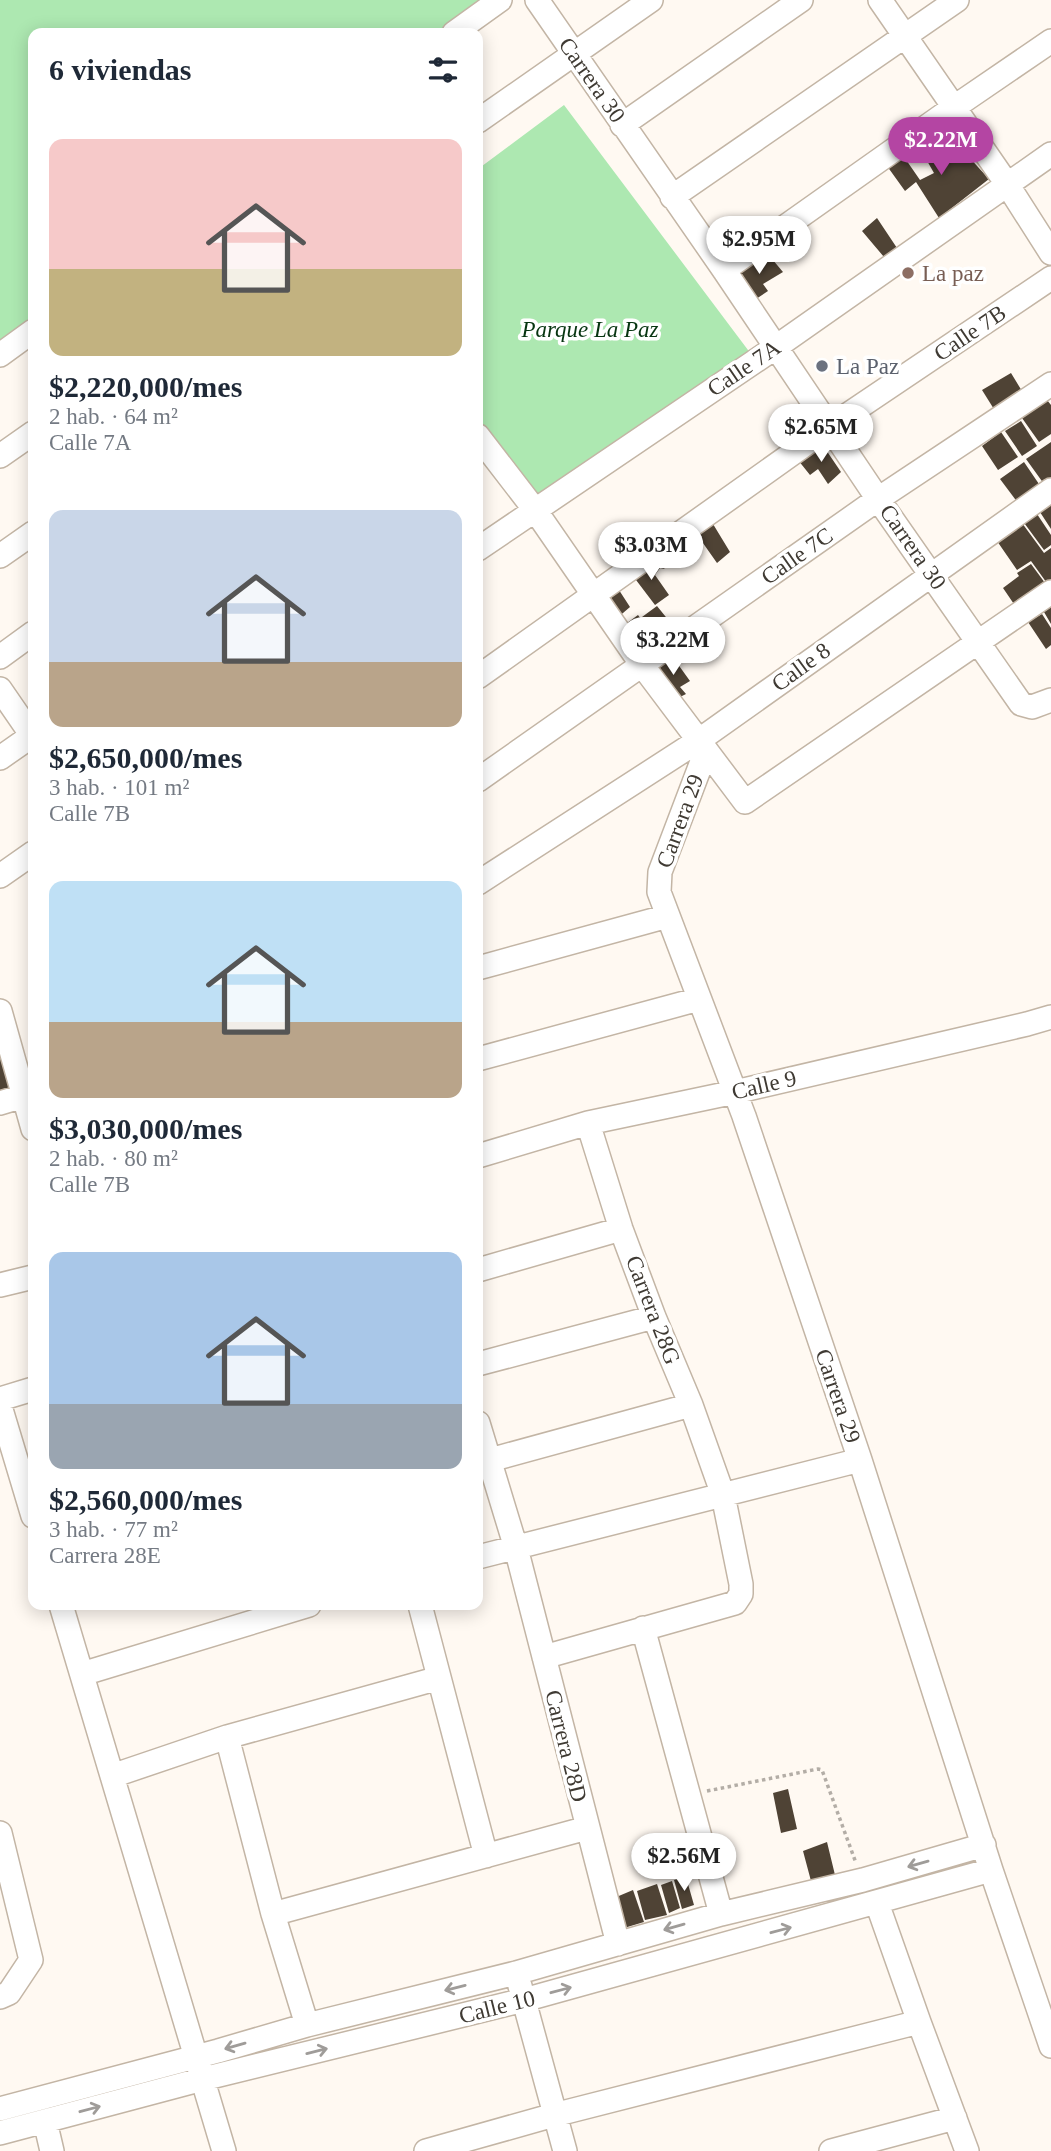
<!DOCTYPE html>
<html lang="es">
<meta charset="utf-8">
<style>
:root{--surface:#fff;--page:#f2f2f3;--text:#1f2937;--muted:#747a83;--accent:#b445a3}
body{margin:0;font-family:"Times New Roman",serif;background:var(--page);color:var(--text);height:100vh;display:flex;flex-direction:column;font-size:26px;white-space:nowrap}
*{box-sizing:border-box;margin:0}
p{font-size:23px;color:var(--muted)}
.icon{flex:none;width:38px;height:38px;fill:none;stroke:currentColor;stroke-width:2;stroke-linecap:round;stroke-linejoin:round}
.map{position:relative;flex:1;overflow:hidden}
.drawer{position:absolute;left:28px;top:28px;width:455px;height:1582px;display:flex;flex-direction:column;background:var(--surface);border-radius:14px;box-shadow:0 4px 18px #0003}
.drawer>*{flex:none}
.price{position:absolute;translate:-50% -60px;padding:0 16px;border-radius:24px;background:#fff;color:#222;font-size:23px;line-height:46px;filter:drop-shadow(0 2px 4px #0008)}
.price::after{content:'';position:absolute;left:50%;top:42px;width:21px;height:16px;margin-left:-10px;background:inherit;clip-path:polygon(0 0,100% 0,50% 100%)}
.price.active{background:var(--accent);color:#fff}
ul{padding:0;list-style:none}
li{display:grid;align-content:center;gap:14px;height:371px;padding:0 21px}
li span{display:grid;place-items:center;height:217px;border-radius:14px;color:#555}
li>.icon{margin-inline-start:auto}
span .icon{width:126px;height:126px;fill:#fffc;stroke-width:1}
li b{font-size:30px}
h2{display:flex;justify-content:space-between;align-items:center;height:84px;padding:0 21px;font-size:30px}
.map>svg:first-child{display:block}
</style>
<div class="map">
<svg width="1051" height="2151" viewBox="0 0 1051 2151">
<rect width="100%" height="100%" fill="#fff9f2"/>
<path fill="#ade8b1" d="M0 0H490L448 33H33V318L0 341Z
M564 105 754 358 533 502 478 418V169Z"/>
<path fill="#4f4335" d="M948 123 966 149 953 159 935 134Z
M931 136 951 163 967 155 989 179 939 218 916 182 905 191 887 166 902 154 920 180 934 173 918 145Z
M877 218 897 248 884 257 862 231Z
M767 253 783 272 763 284 768 291 753 301 736 273Z
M1011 373 1025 396 997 414 982 390Z
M1047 400 1051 405V434L1039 442 1022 418Z
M1021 421 1037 446 1022 456 1005 431Z
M1001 432 1018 457 998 470 982 446Z
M1051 442V479L1044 484 1026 459Z
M822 444 841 472 828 484 818 469 810 475 798 460Z
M1024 462 1041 487 1018 503 1000 479Z
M1051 500V529L1038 509Z
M1035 511 1051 535V545L1044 550 1022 520Z
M1022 523 1044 553 1051 548V585L1049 586 1031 561 1017 570 997 541Z
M713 524 730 552 717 563 698 536Z
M651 559 665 569 660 568 655 575 669 595 655 605 633 576Z
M1031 564 1048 587 1018 610 1003 588 1019 576 1017 573Z
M617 587 630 607 616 619 603 597Z
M657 606 678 632 662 645 642 617Z
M1051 607V624L1044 612Z
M1042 614 1051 628V645L1046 649 1028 622Z
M638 615 660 645 641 658 623 626Z
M672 656 690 681 680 687 686 694 676 699 655 669Z
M1 1054 10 1087 0 1090V1055Z
M788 1789 797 1829 781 1833 773 1793Z
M827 1842 835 1875 811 1881 803 1851Z
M686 1877 694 1905 682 1909 674 1880Z
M672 1881 680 1908 669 1913 661 1885Z
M657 1884 667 1915 645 1920 637 1891Z
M633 1890 644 1922 624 1928 614 1898Z"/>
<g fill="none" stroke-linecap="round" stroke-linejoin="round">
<g stroke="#c3b5a5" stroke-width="26">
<path id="minor" d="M537 0 724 270 878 499 1021 704 1032 707 1051 700
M880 0 1007 184 1051 253
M454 33 500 0
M478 121 651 0
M622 125 801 0
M672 197 957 0
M724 270 953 108 1051 41
M0 355 33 331
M478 436 535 510 642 665 745 802 1051 592
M0 456 33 433
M478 549 776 347 1051 154
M0 556 33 533
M0 657 33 633
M478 677 831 426 1051 278
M0 689 33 737
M706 751 660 872 659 892 744 1116 860 1460 991 1870 1051 2046
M0 758 33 735
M478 780 878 499 1051 384
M0 876 33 853
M478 883 698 741 1051 490
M478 968 668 916
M0 1011 33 1129
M478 1059 699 999
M0 1103 33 1093
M478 1156 588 1123 735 1092 1027 1024 1051 1017
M478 1270 621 1229
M0 1285 33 1277
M478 1364 654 1317
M0 1399 33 1389
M0 1406 33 1516
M478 1423 516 1548 618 1944
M490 1460 691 1405
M478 1557 860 1460
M61 1605 224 2151
M420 1605 486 1856
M643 1628 721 1914
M544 1657 735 1603 741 1594V1584L723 1495 691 1405 654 1317 621 1229 588 1123
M82 1674 309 1605
M227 1737 273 1914 307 2025
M112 1776 227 1737 439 1678
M0 1833 31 1960 9 1993 0 1997
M877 1903 919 2022 967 2151
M273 1914 587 1828
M520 1986 565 2151
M0 2109 218 2051 307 2025 516 1973 721 1914 863 1880 984 1845
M45 2121 52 2151
M0 2133 203 2079 524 2000 991 1870
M426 2151 554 2115 919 2022
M831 2151 955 2118"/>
</g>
<path stroke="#b3ada6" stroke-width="3.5" stroke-dasharray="3.5 3.5" stroke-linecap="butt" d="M707 1791 818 1769 822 1770 856 1863"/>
<use href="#minor" stroke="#fff" stroke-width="23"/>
</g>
<defs><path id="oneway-shaft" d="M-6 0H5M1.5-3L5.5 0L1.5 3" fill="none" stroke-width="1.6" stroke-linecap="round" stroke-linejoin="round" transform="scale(1.75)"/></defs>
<g stroke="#9f9c99">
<use href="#oneway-shaft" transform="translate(918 1864) rotate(164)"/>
<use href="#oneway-shaft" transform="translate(674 1927) rotate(164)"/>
<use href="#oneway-shaft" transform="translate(781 1930) rotate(-15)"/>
<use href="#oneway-shaft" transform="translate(455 1988) rotate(166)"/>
<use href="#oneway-shaft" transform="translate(561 1990) rotate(-15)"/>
<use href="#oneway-shaft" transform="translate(235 2046) rotate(164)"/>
<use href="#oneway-shaft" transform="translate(317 2051) rotate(-14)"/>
<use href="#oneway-shaft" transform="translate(90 2109) rotate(-15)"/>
</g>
<circle fill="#8d6e63" stroke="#fff" stroke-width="2.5" cx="908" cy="273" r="7"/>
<circle fill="#6b7280" stroke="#fff" stroke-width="2.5" cx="822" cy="366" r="7"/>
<g text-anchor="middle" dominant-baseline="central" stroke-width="7" stroke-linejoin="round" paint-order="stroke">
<g font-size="23" fill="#3f3a33" stroke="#fff">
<text transform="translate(592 80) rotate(55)">Carrera 30</text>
<text transform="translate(970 333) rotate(-34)">Calle 7B</text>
<text transform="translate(744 368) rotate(-34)">Calle 7A</text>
<text transform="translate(913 547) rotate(55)">Carrera 30</text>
<text transform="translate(797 556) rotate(-35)">Calle 7C</text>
<text transform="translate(801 667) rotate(-36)">Calle 8</text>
<text transform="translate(680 821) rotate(-70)">Carrera 29</text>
<text transform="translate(764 1085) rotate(-13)">Calle 9</text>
<text transform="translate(653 1310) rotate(69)">Carrera 28G</text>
<text transform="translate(838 1396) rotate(71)">Carrera 29</text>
<text transform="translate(566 1746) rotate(76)">Carrera 28D</text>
<text transform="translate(497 2007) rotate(-14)">Calle 10</text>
</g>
<g font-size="23" fill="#785e54" stroke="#fff" text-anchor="start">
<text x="922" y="273">La paz</text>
</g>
<g font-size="23" font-style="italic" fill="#073511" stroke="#fff">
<text x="590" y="329">Parque La Paz</text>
</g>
<g font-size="23" fill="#5b616d" stroke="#fff" text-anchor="start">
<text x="836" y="366">La Paz</text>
</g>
</g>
</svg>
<b class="price active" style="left:941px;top:177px">$2.22M</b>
<b class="price" style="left:759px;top:276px">$2.95M</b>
<b class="price" style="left:821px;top:464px">$2.65M</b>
<b class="price" style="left:651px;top:582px">$3.03M</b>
<b class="price" style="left:673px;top:677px">$3.22M</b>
<b class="price" style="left:684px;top:1893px">$2.56M</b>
<section class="drawer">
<h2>6 viviendas<svg class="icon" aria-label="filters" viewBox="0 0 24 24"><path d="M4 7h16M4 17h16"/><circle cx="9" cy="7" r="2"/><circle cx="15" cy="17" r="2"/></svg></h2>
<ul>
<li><span style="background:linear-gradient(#f6c9c9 60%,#c2b280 0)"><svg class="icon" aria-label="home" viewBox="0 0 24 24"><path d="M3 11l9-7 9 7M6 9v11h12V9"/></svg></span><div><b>$2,220,000/mes</b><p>2 hab. · 64 m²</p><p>Calle 7A</p></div></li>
<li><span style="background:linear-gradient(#c9d6e8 70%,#b9a48a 0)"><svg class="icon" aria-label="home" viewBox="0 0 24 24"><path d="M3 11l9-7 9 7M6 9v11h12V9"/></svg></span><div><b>$2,650,000/mes</b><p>3 hab. · 101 m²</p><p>Calle 7B</p></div></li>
<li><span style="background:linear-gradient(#bfe0f5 65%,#b9a48a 0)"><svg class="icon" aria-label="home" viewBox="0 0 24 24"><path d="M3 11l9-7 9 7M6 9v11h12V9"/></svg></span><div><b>$3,030,000/mes</b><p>2 hab. · 80 m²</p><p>Calle 7B</p></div></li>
<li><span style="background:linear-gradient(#a9c7e8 70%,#9aa5b1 0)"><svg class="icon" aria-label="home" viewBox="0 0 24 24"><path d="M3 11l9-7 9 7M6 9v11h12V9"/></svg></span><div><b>$2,560,000/mes</b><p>3 hab. · 77 m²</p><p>Carrera 28E</p></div></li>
</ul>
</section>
</div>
